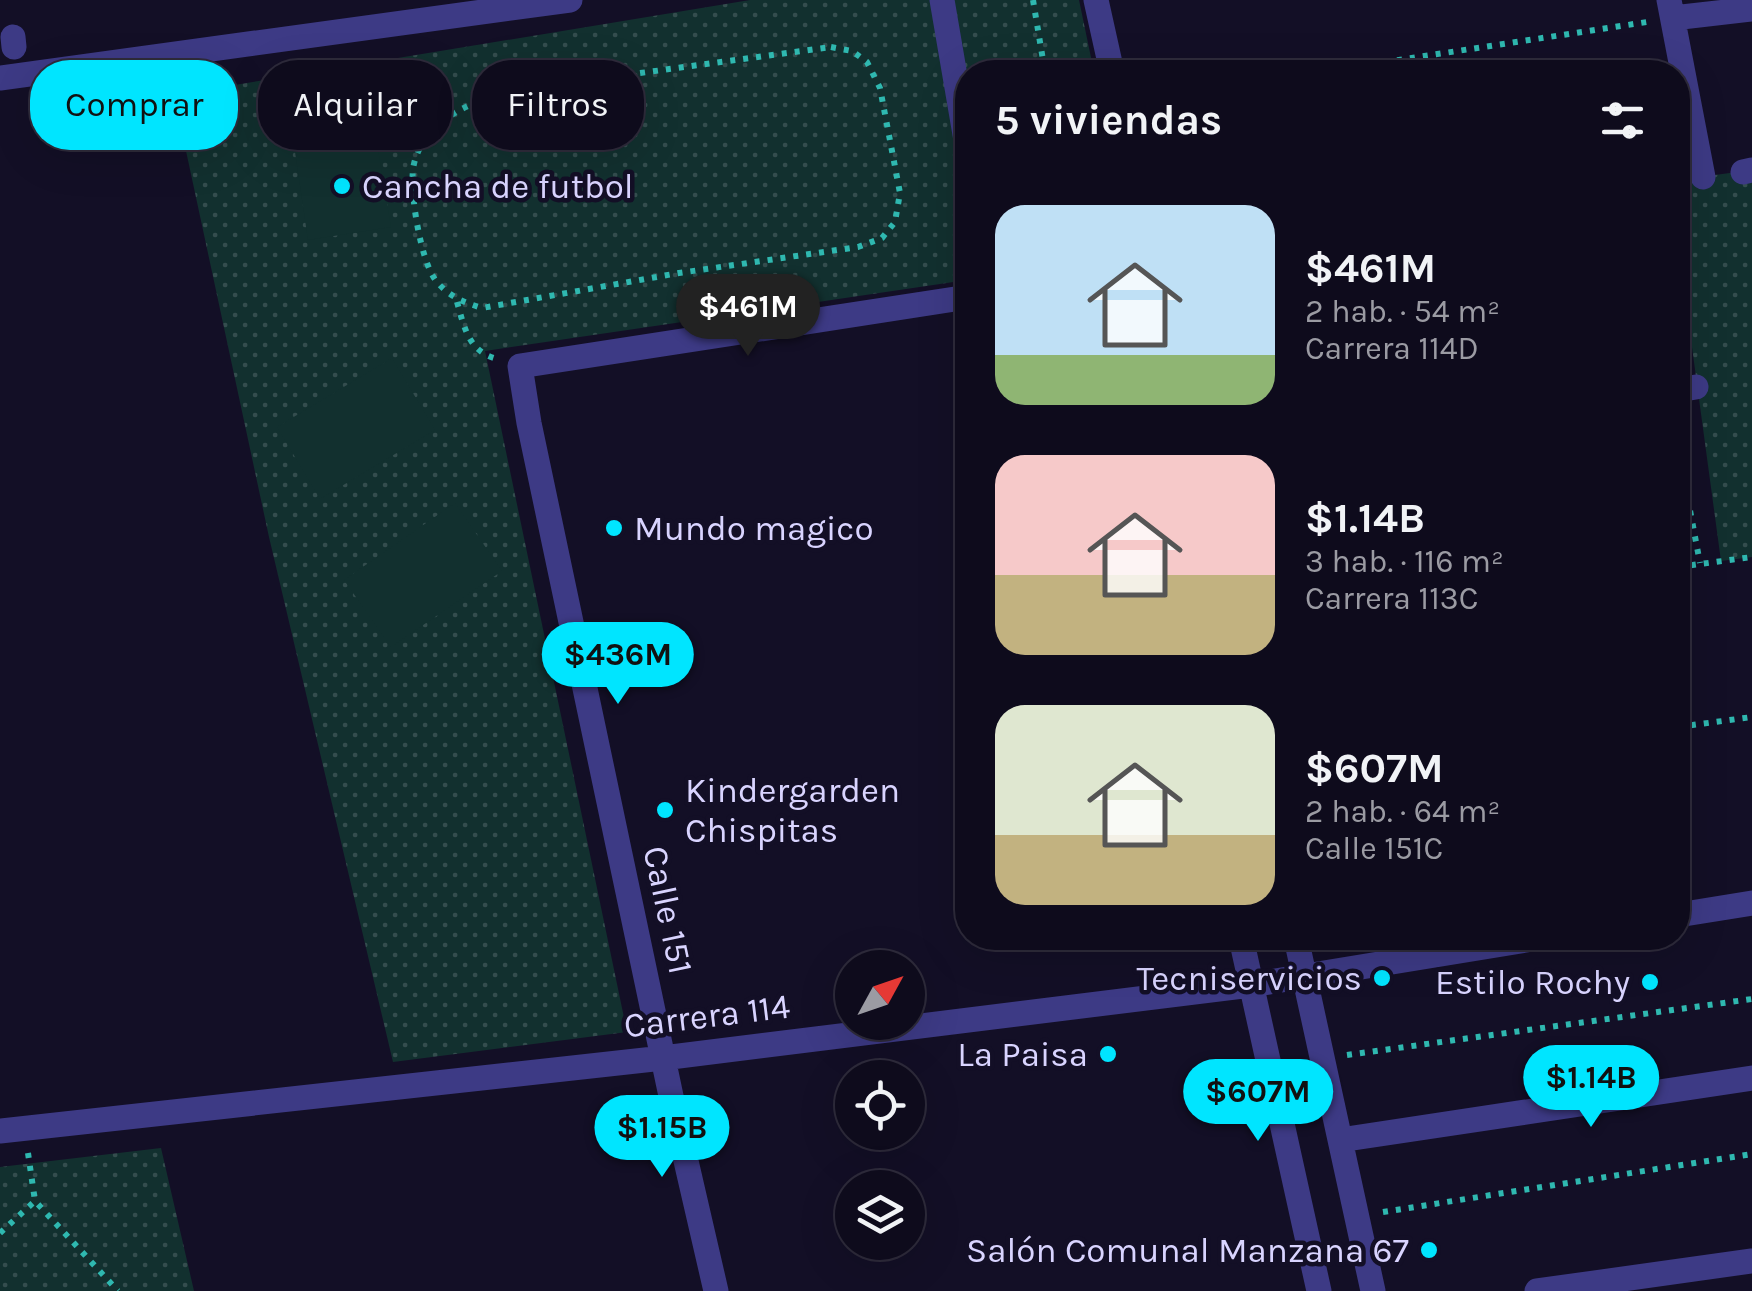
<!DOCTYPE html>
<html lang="es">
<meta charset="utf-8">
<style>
:root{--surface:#0e0b1c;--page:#171425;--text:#f1f3f6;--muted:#9b9ba3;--line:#2e2b3b;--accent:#00e5ff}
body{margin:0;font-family:Karla,sans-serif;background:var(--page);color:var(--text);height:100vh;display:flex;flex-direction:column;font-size:38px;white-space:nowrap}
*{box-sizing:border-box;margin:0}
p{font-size:32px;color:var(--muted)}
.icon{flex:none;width:55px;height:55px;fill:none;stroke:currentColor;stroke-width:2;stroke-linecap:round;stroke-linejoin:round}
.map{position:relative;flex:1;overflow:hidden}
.panel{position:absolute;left:955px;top:60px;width:735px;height:890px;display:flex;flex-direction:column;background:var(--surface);border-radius:40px;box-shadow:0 10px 40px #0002,0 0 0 2px var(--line)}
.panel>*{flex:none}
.banner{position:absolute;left:30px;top:60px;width:775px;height:90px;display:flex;gap:20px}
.needle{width:65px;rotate:50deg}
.controls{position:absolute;left:835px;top:950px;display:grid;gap:20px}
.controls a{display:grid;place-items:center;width:90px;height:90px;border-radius:50%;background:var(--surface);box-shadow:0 10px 40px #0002,0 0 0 2px var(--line);font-size:50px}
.price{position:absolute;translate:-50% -85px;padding:0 22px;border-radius:35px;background:var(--accent);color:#111;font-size:32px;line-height:65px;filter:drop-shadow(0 2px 5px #0008)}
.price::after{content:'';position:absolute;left:50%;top:60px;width:30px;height:22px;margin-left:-15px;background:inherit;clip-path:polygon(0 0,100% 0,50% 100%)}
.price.active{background:#222;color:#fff}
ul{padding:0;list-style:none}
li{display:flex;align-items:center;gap:30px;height:250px;padding:0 40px}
li span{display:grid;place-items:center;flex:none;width:280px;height:200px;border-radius:30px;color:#555}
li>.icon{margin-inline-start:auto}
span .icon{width:120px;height:120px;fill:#fffc;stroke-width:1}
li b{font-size:42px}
h2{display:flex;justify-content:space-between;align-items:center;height:120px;padding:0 40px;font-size:42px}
.tag{padding:0 35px;border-radius:40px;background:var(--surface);box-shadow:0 10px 40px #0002,0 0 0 2px var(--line);font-size:35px;line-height:90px}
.tag.active{background:var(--accent);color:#111}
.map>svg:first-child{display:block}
</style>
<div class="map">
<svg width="1752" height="1291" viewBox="0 0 1752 1291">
<defs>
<pattern id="grass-dots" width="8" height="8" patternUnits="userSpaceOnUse" patternTransform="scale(2.5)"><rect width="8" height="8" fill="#12302f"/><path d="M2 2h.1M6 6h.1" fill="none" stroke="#344d4e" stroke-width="1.8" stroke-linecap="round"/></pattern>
</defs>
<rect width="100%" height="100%" fill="#130f26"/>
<path fill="url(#grass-dots)" d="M750 0H1079L1094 72H968L967 280 485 351 627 1032 393 1062 269 537 174 95Z
M1752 170V557L1721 561 1678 244V180Z
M161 1148 194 1291H0V1167Z"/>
<path fill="#12302f" d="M376 137 391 227 308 240 294 145Z
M392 358 435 430 320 499 277 427Z
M455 503 502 571 391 647 344 580Z"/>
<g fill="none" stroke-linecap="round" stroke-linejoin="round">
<path stroke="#2fb8b0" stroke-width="6" stroke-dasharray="5 8" stroke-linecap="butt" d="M1033 0 1045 72
M831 47 852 51 867 62 880 88 900 193 895 222 882 238 858 247 679 273 482 308C463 302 450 297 437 282 421 264 410 194 413 170 414 158 421 144 428 135 446 113 476 102 501 92Z
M1320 72 1647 22
M457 302C464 326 468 350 494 358
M1678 447 1700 563
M1678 567 1752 557
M1678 727 1752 717
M1347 1055 1752 999
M28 1153 35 1201
M1383 1212 1752 1154
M0 1233 35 1201 118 1291"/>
<path stroke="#3d3a85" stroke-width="25" d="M942 0 968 152
M1096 0 1112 72
M1669 0 1703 177
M1673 18 1752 9
M13 37 14 47
M0 78 570 0
M1743 172 1752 170
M1678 390 1696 387
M1678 915 1752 903
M1241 938 1319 1291
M1296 938 1373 1291
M0 1131 663 1058 1251 985 1538 938
M1340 1140 1752 1078
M716 1291 671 1096 529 423 520 366 968 297
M1537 1291 1752 1261"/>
</g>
<g fill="#00e5ff" stroke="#130f26" stroke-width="4">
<circle cx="342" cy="186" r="10"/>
<circle cx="614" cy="528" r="10"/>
<circle cx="665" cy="810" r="10"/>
<circle cx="1382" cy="978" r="10"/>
<circle cx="1650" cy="982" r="10"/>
<circle cx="1108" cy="1054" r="10"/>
<circle cx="1429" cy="1250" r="10"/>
</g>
<g text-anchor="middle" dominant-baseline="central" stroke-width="9" stroke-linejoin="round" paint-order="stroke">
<g font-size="35" fill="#d9d4ff" stroke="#130f26" text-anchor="end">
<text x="362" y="186" text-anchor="start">Cancha de futbol</text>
<text x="634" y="528" text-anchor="start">Mundo magico</text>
<text x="685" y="790" text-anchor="start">Kindergarden<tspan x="685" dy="40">Chispitas</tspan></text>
<text x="1362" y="978">Tecniservicios</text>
<text x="1630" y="982">Estilo Rochy</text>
<text x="1088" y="1054">La Paisa</text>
<text x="1409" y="1250">Salón Comunal Manzana 67</text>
</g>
<g font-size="35" fill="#d9d4ff" stroke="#130f26">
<text transform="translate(668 910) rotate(78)">Calle 151</text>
<text transform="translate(707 1016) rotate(-7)">Carrera 114</text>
</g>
</g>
</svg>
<div class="controls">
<a><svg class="needle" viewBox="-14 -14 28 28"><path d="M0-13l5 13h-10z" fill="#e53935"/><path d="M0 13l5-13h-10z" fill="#9b9ba3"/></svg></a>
<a><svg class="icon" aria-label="locate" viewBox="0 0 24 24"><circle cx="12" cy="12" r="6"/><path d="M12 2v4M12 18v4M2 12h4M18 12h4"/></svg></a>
<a><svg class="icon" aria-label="layers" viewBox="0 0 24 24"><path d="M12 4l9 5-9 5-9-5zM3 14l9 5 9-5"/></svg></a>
</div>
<b class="price active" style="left:748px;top:359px">$461M</b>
<b class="price" style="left:618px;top:707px">$436M</b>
<b class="price" style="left:1591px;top:1130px">$1.14B</b>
<b class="price" style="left:1258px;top:1144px">$607M</b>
<b class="price" style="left:662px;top:1180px">$1.15B</b>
<div class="banner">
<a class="tag active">Comprar</a>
<a class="tag">Alquilar</a>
<a class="tag">Filtros</a>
</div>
<section class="panel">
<h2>5 viviendas<svg class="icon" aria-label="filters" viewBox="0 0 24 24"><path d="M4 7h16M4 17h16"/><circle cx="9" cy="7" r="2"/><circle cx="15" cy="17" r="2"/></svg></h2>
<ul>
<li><span style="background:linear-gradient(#bfe0f5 75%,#8fb573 0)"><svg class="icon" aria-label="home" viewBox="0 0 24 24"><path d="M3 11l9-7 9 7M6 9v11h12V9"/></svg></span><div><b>$461M</b><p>2 hab. · 54 m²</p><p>Carrera 114D</p></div></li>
<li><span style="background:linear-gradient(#f6c9c9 60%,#c2b280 0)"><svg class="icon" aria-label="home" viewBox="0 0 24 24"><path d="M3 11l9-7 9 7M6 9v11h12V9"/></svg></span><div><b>$1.14B</b><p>3 hab. · 116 m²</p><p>Carrera 113C</p></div></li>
<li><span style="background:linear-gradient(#dfe7d0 65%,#c2b280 0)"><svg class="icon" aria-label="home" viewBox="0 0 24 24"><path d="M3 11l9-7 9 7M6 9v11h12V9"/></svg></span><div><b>$607M</b><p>2 hab. · 64 m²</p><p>Calle 151C</p></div></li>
</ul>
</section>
</div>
